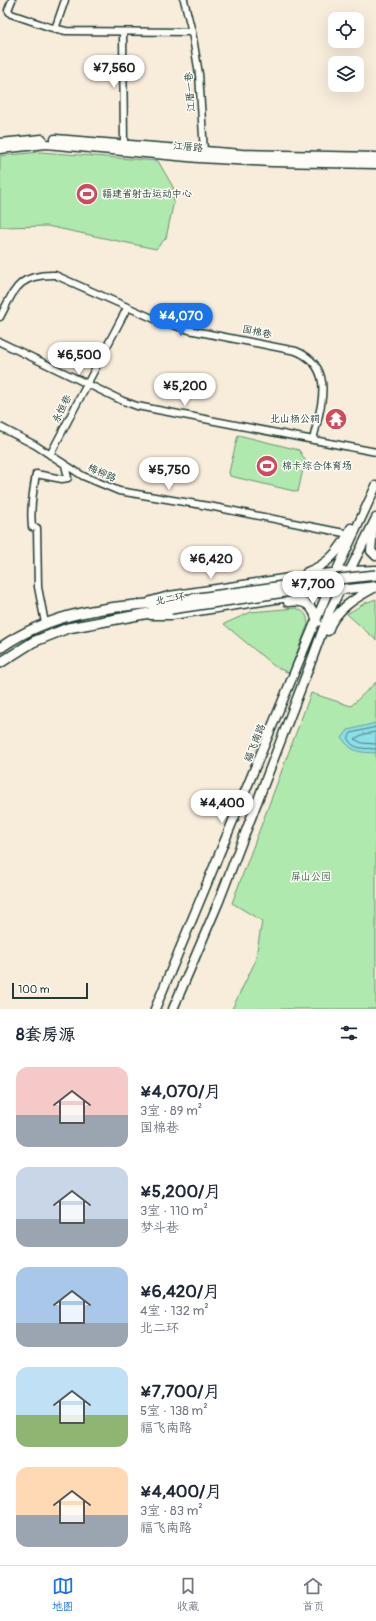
<!DOCTYPE html>
<html lang="zh">
<meta charset="utf-8">
<style>
:root{--surface:#fff;--page:#f2f2f3;--text:#1f2937;--muted:#747a83;--line:#e0e1e3;--accent:#1a73e8}
body{margin:0;font-family:Pangolin,"LXGW WenKai TC",sans-serif;background:var(--page);color:var(--text);height:100vh;display:flex;flex-direction:column;font-size:15px;white-space:nowrap}
*{box-sizing:border-box;margin:0}
p{font-size:13px;color:var(--muted)}
.icon{flex:none;width:22px;height:22px;fill:none;stroke:currentColor;stroke-width:2;stroke-linecap:round;stroke-linejoin:round}
.map{position:relative;height:1009px;overflow:hidden}
.side{display:flex;flex-direction:column;background:var(--surface);flex:1}
.side>*{flex:none}
.tools{position:absolute;left:328px;top:12px;display:grid;gap:8px}
.tools a{display:grid;place-items:center;width:36px;height:36px;border-radius:8px;background:var(--surface);box-shadow:0 4px 16px #0002;font-size:20px}
.scale{position:absolute;left:12px;bottom:10px;width:76px;box-sizing:border-box;padding-left:4px;border:2px solid #1f3d34;border-top:0;font-size:11px;line-height:14px;white-space:nowrap;color:#1f3d34;-webkit-text-stroke:3px #fdfcf7;paint-order:stroke}
.price{position:absolute;translate:-50% -34px;padding:0 9px;border-radius:14px;background:#fff;color:#222;font-size:13px;line-height:26px;filter:drop-shadow(0 1px 2px #0008)}
.price::after{content:'';position:absolute;left:50%;top:24px;width:12px;height:9px;margin-left:-6px;background:inherit;clip-path:polygon(0 0,100% 0,50% 100%)}
.price.current{background:var(--accent);color:#fff}
ul{padding:0;list-style:none}
li{display:flex;align-items:center;gap:12px;height:100px;padding:0 16px}
li span{display:grid;place-items:center;flex:none;width:112px;height:80px;border-radius:12px;color:#555}
li>.icon{margin-inline-start:auto}
span .icon{width:48px;height:48px;fill:#fffc;stroke-width:1}
li b{font-size:17px}
h2{display:flex;justify-content:space-between;align-items:center;height:48px;padding:0 16px;font-size:17px}
.tabs{display:flex;justify-content:space-around;align-items:center;height:56px;border-top:1px solid var(--line);background:var(--surface);font-size:11px;color:var(--muted)}
.tabs a{display:grid;justify-items:center;gap:2px}
.tabs .current{color:var(--accent)}
.map>svg:first-child{display:block}
</style>
<div class="map">
<svg width="376" height="1009" viewBox="0 0 376 1009">
<rect width="100%" height="100%" fill="#f8ecdb"/>
<filter id="ink" filterUnits="userSpaceOnUse"><feTurbulence type="fractalNoise" baseFrequency=".025" numOctaves="2"/><feDisplacementMap in="SourceGraphic" scale="8" xChannelSelector="R" yChannelSelector="G"/><feConvolveMatrix kernelMatrix="1 2 1 2 8 2 1 2 1" color-interpolation-filters="sRGB"/></filter>
<g filter="url(#ink)">
<path fill="#b0e9ae" stroke="#689371" d="M40 152 158 161 173 187 174 201 166 238 156 249 47 226 0 227V156Z
M238 435 299 450 305 460 298 492 230 476 229 472Z
M376 599V640L347 614 365 603Z
M296 608C305 612 307 614 308 624L289 673 274 666 224 624 251 612Z
M376 682V1009H232L255 962 262 921 232 903 311 693 351 706Z"/>
<path fill="#8ddee7" stroke="#619e9f" d="M376 723V753C360 752 352 753 342 738L348 730Z"/>
<g fill="none" stroke-linecap="round" stroke-linejoin="round">
<path stroke="#4b7d7c" stroke-width="1" d="M376 727 351 733 348 739C353 750 365 748 376 749
M376 732 364 734 354 739 362 743 376 744"/>
<g stroke="#1f3d34" stroke-width="9">
<path id="minor" d="M12 0 8 10 11 14 49 27 66 31 192 32
M184 0 192 32 199 74 204 152
M55 29 65 0
M123 33 124 145
M0 317C15 289 18 274 55 275L159 321 189 330 296 351C337 368 320 407 313 440
M0 342 123 401 137 406 376 452
M0 427 35 445 83 476 119 491 214 507 349 534
M50 455 127 308
M45 623 38 587 37 528 32 527C30 509 33 492 36 474L62 479 68 478 65 465"/>
</g>
<g stroke="#1f3d34" stroke-width="11">
<path id="major" d="M55 139 242 154 376 157
M0 143 42 139
M0 149 46 144 199 158 272 162 376 164
M373 529 371 551 376 556
M307 572C328 565 342 548 351 528
M151 601 169 596 290 578 349 571 376 570
M288 602C306 600 313 605 317 622
M151 615H172L321 592 376 586
M328 631C334 611 355 598 374 588
M155 1009 336 572 376 486
M173 1009 219 901 311 662 330 610 376 518"/>
</g>
<g stroke="#1f3d34" stroke-width="12">
<path id="highway" d="M0 648C53 611 107 607 170 602
M0 663 33 642 68 628 171 609"/>
</g>
<use href="#minor" stroke="#fdfcf7" stroke-width="6"/>
<use href="#major" stroke="#fdfcf7" stroke-width="8"/>
<use href="#highway" stroke="#fdfcf7" stroke-width="9"/>
<g stroke="#1f3d34" stroke-width="12" stroke-linecap="butt">
<path id="highway-bridge" d="M170 602 311 582 376 575
M171 609 312 588"/>
</g>
<use href="#highway-bridge" stroke="#fdfcf7" stroke-width="9"/>
</g>
</g>
<defs>
<g id="stadium-disc" transform="scale(1.15)"><circle r="9.5" fill="#d1495b" stroke="#fdfcf7"/><path d="M0-5a6.5 5 0 1 0 0 10a6.5 5 0 1 0 0-10ZM-3.5-1.8h7v3.6h-7Z" fill="#fff"/></g>
<g id="temple-disc" transform="scale(1.15)"><circle r="9.5" fill="#d1495b" stroke="#fdfcf7"/><path d="M0-6L5-2H3V0L6.5 2.5H4V6H1.5V3h-3V6H-4V2.5H-6.5L-3 0V-2H-5Z" fill="#fff"/></g>
</defs>
<g fill-rule="evenodd">
<use href="#stadium-disc" x="87" y="194"/>
<use href="#temple-disc" x="336" y="419"/>
<use href="#stadium-disc" x="267" y="466"/>
</g>
<g text-anchor="middle" dominant-baseline="central" stroke-width="3" stroke-linejoin="round" paint-order="stroke">
<g font-size="10" fill="#1f3d34" stroke="#fdfcf7">
<text transform="translate(190 92) rotate(-94)">江厝一巷</text>
<text transform="translate(188 147) rotate(5)">江厝路</text>
<text transform="translate(257 332) rotate(12)">国棉巷</text>
<text transform="translate(62 409) rotate(-64)">永恒巷</text>
<text transform="translate(102 473) rotate(24)">梅柳路</text>
<text transform="translate(170 599) rotate(-10)">北二环</text>
<text transform="translate(255 743) rotate(-68)">福飞南路</text>
</g>
<g font-size="10" fill="#1f3d34" stroke="#fdfcf7" text-anchor="start">
<text x="102" y="194">福建省射击运动中心</text>
<text x="320" y="419" text-anchor="end">北山杨公祠</text>
<text x="282" y="466">棉卡综合体育场</text>
</g>
<g font-size="10" fill="#3c5f4c" stroke="#fdfcf7">
<text x="311" y="877">屏山公园</text>
</g>
</g>
</svg>
<div class="tools">
<a><svg class="icon" aria-label="locate" viewBox="0 0 24 24"><circle cx="12" cy="12" r="6"/><path d="M12 2v4M12 18v4M2 12h4M18 12h4"/></svg></a>
<a><svg class="icon" aria-label="layers" viewBox="0 0 24 24"><path d="M12 4l9 5-9 5-9-5zM3 14l9 5 9-5"/></svg></a>
</div>
<div class="scale">100 m</div>
<b class="price" style="left:114px;top:89px">¥7,560</b>
<b class="price current" style="left:181px;top:337px">¥4,070</b>
<b class="price" style="left:79px;top:376px">¥6,500</b>
<b class="price" style="left:185px;top:407px">¥5,200</b>
<b class="price" style="left:169px;top:491px">¥5,750</b>
<b class="price" style="left:211px;top:580px">¥6,420</b>
<b class="price" style="left:313px;top:605px">¥7,700</b>
<b class="price" style="left:222px;top:824px">¥4,400</b>
</div>
<section class="side">
<h2>8套房源<svg class="icon" aria-label="filters" viewBox="0 0 24 24"><path d="M4 7h16M4 17h16"/><circle cx="9" cy="7" r="2"/><circle cx="15" cy="17" r="2"/></svg></h2>
<ul>
<li><span style="background:linear-gradient(#f6c9c9 60%,#9aa5b1 0)"><svg class="icon" aria-label="home" viewBox="0 0 24 24"><path d="M3 11l9-7 9 7M6 9v11h12V9"/></svg></span><div><b>¥4,070/月</b><p>3室 · 89 m²</p><p>国棉巷</p></div></li>
<li><span style="background:linear-gradient(#c9d6e8 65%,#9aa5b1 0)"><svg class="icon" aria-label="home" viewBox="0 0 24 24"><path d="M3 11l9-7 9 7M6 9v11h12V9"/></svg></span><div><b>¥5,200/月</b><p>3室 · 110 m²</p><p>梦斗巷</p></div></li>
<li><span style="background:linear-gradient(#a9c7e8 70%,#9aa5b1 0)"><svg class="icon" aria-label="home" viewBox="0 0 24 24"><path d="M3 11l9-7 9 7M6 9v11h12V9"/></svg></span><div><b>¥6,420/月</b><p>4室 · 132 m²</p><p>北二环</p></div></li>
<li><span style="background:linear-gradient(#bfe0f5 60%,#8fb573 0)"><svg class="icon" aria-label="home" viewBox="0 0 24 24"><path d="M3 11l9-7 9 7M6 9v11h12V9"/></svg></span><div><b>¥7,700/月</b><p>5室 · 138 m²</p><p>福飞南路</p></div></li>
<li><span style="background:linear-gradient(#ffd9b3 60%,#9aa5b1 0)"><svg class="icon" aria-label="home" viewBox="0 0 24 24"><path d="M3 11l9-7 9 7M6 9v11h12V9"/></svg></span><div><b>¥4,400/月</b><p>3室 · 83 m²</p><p>福飞南路</p></div></li>
</ul>
</section>
<nav class="tabs">
<a class="current"><svg class="icon" aria-label="map" viewBox="0 0 24 24"><path d="M3 6l6-2 6 2 6-2v14l-6 2-6-2-6 2zM9 4v14M15 6v14"/></svg>地图</a>
<a><svg class="icon" aria-label="saved" viewBox="0 0 24 24"><path d="M7 4h10v16l-5-4-5 4z"/></svg>收藏</a>
<a><svg class="icon" aria-label="home" viewBox="0 0 24 24"><path d="M3 11l9-7 9 7M6 9v11h12V9"/></svg>首页</a>
</nav>
